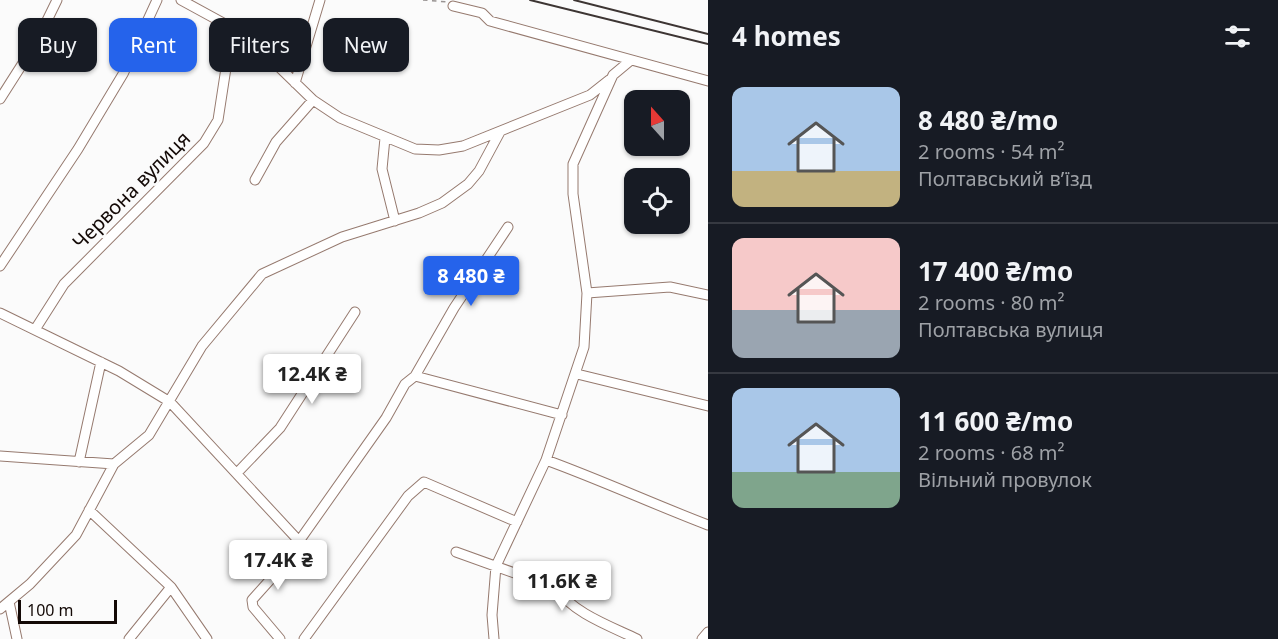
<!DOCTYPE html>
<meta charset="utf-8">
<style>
:root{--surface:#171b24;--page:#242831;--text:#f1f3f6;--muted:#9ea1a6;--line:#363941;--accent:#2563eb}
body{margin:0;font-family:"Noto Sans",sans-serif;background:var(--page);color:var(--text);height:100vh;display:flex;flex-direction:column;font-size:22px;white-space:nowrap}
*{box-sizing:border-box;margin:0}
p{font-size:20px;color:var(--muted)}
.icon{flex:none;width:33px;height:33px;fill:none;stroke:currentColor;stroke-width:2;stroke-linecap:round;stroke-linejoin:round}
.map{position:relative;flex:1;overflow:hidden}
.sheet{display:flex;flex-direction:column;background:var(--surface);width:570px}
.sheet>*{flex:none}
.banner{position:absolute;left:18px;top:18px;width:570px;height:54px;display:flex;gap:12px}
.needle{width:39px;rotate:339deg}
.fabs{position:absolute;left:624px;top:90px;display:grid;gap:12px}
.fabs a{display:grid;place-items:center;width:66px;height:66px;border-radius:12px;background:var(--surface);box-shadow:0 2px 4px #0004;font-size:30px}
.scale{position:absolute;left:18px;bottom:15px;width:99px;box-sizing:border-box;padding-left:6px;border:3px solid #130906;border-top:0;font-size:16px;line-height:21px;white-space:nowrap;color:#130906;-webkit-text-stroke:4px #fbfbfb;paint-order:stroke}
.price{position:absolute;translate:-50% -51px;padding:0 14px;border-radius:6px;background:#fff;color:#222;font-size:20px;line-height:39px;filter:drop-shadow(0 2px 3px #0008)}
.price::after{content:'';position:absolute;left:50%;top:36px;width:18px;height:14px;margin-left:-9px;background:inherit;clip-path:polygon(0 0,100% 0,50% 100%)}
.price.on{background:var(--accent);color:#fff}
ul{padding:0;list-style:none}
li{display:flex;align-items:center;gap:18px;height:150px;padding:0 24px}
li+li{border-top:2px solid var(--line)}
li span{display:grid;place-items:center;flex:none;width:168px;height:120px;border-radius:12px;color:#555}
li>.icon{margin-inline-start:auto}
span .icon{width:72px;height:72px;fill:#fffc;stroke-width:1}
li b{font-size:26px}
h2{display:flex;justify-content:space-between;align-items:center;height:72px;padding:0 24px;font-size:26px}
.tag{padding:0 21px;border-radius:12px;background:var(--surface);box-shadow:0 2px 4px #0004;font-size:21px;line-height:54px}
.tag.on{background:var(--accent);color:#fff}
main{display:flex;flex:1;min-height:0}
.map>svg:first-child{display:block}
</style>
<main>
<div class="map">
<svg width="708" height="639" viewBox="0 0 708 639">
<rect width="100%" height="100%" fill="#fbfbfb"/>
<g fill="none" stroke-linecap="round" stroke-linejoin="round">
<g stroke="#967a6f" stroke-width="11">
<path id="minor" d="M181 0 247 36 313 100 340 118 415 149 439 150 463 146 590 95 609 80
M453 6 482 13 490 21 708 81
M295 83 320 0
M0 99 37 41 57 0
M385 138 382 169 395 221
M255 180 276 142 313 100
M0 266 78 149 123 74 157 0
M587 293 670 287 708 295
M0 313 119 371 170 402 298 540
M36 328 64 284 204 143 218 120 226 68 247 36
M577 374 708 406
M415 376 454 308 508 227
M0 456 114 464 149 435 202 346 262 274 342 237 419 213 442 203 468 184 479 171 500 132
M546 460C601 480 653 504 708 525
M79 462 101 362
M237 473 280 428 355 312
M89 510 171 587 207 639
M456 552 556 588C573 613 610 626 637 639
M9 602 17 639
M0 609 30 584 76 535 114 464
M129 639 171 587
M280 639 253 607 252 600 278 571 386 418 405 384 415 376 562 415
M304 639 408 496 424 482 517 522
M494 639 492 615 496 566 546 460 584 347 587 293 573 194V164L613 75 631 60
M702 639 708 632"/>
</g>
<path stroke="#999493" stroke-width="1.5" stroke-dasharray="4.5 4.5" stroke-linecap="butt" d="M423 0 447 2"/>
<use href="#minor" stroke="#fff" stroke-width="9"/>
<path stroke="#3d3533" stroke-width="2" d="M530 0 708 44
M574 0 708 34"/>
</g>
<g text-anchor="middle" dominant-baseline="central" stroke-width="5" stroke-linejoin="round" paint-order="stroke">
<g font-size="20" fill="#130906" stroke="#fbfbfb">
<text transform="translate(131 190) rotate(-45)">Червона вулиця</text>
</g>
</g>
</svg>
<div class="fabs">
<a><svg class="needle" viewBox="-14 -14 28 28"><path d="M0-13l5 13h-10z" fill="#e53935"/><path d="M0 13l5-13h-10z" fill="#9ea1a6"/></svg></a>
<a><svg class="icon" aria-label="locate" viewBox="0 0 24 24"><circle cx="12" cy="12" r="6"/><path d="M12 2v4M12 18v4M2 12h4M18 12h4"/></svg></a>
</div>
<div class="scale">100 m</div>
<b class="price on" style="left:471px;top:307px">8 480 ₴</b>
<b class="price" style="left:312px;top:405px">12.4K ₴</b>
<b class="price" style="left:278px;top:591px">17.4K ₴</b>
<b class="price" style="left:562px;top:612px">11.6K ₴</b>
<div class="banner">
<a class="tag">Buy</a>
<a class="tag on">Rent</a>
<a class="tag">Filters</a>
<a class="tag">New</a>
</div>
</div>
<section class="sheet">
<h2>4 homes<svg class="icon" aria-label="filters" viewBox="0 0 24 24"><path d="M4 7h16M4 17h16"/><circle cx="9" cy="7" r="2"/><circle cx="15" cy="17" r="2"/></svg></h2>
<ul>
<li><span style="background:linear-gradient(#a9c7e8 70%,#c2b280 0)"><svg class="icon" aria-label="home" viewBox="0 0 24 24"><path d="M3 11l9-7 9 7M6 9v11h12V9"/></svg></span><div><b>8 480 ₴/mo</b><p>2 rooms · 54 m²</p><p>Полтавський в’їзд</p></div></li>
<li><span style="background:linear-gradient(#f6c9c9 60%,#9aa5b1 0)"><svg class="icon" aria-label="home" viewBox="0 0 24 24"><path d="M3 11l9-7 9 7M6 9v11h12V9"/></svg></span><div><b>17 400 ₴/mo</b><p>2 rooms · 80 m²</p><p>Полтавська вулиця</p></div></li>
<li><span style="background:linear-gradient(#a9c7e8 70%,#7fa58c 0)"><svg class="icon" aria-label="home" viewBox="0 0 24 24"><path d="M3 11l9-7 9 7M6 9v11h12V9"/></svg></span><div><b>11 600 ₴/mo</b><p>2 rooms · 68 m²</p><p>Вільний провулок</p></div></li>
</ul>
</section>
</main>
